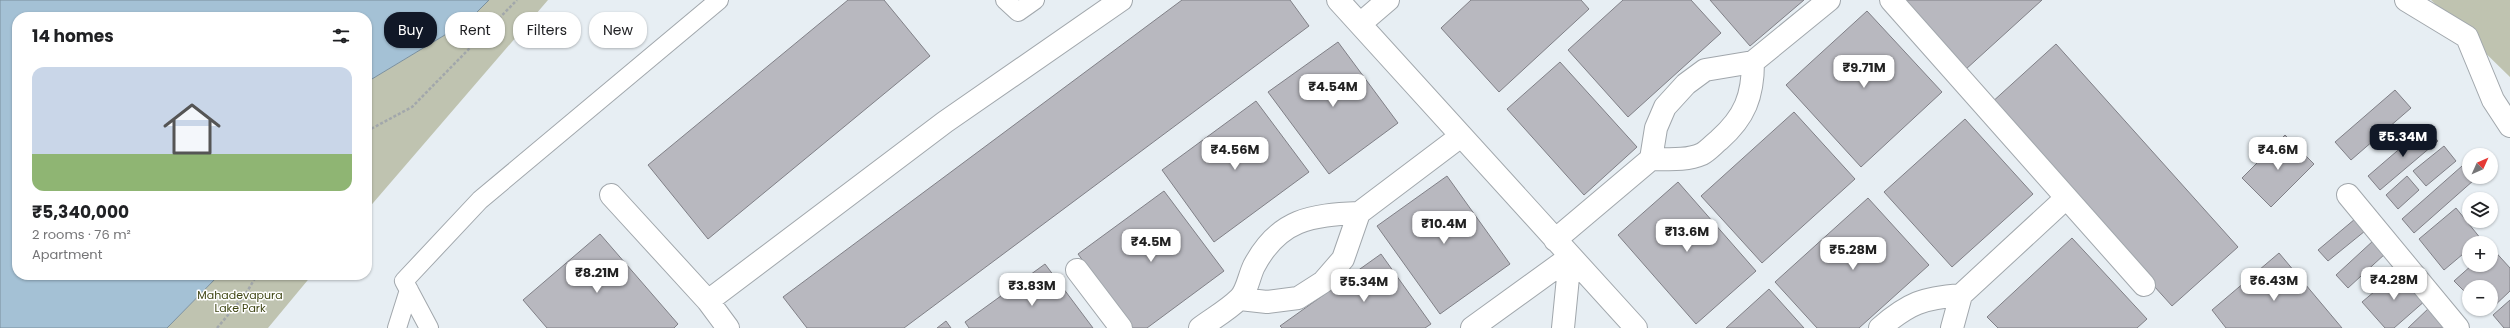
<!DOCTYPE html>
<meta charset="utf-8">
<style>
:root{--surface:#fff;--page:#f6f6f6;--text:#202124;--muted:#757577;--line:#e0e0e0;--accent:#111827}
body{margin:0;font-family:Poppins,sans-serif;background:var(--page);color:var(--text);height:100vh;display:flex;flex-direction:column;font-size:15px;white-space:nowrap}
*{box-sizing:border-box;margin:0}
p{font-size:13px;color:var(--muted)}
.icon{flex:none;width:22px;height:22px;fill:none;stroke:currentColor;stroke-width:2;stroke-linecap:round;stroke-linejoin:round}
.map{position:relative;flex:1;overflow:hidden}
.sheet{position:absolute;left:12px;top:12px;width:360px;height:268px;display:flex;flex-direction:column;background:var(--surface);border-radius:16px;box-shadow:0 1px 3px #0004}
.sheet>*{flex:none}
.guide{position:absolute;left:384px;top:12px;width:380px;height:36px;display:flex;gap:8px}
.needle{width:26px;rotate:45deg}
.controls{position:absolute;left:2462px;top:148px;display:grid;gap:8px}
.controls a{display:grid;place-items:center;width:36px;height:36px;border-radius:50%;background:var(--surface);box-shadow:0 1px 3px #0004;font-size:20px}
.price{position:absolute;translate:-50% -34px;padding:0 9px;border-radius:8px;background:#fff;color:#222;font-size:13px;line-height:26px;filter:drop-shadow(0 1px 2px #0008)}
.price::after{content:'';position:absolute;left:50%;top:24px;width:12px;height:9px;margin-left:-6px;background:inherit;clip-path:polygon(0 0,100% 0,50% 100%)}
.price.active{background:var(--accent);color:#fff}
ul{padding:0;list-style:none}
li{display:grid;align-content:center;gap:8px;height:212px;padding:0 20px}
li+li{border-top:1px solid var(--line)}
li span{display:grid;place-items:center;height:124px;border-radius:12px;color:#555}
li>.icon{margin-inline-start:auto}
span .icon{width:72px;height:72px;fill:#fffc;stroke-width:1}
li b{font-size:17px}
h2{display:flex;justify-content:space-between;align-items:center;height:48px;padding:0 20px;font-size:17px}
.chip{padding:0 14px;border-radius:16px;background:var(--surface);box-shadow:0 1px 3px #0004;font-size:14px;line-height:36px}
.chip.active{background:var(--accent);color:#fff}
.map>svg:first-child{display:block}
</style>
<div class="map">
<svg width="2510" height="328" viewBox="0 0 2510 328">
<rect width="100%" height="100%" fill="#e7eef3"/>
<path fill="#bfc3b0" d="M489 0H548L367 210V82L468 21Z
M2431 0H2510V77Z
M219 275H312L268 328H167Z"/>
<path fill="#a4c1d5" stroke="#7b909e" d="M0 0H489L468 21 367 82V17H17V275H219L167 328H0Z"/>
<path fill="#b8b8bf" stroke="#808087" d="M848 0H884L930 56 708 239 648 165Z
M1182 0H1290L1309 26 904 328H807L783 297Z
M1471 0H1581L1589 9 1499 92 1441 28Z
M1623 0H1691L1721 33 1628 117 1568 50Z
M1710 0H1804L1750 46Z
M1902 0H2042L1965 70Z
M1867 11 1942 92 1861 167 1786 85Z
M1338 42 1398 123 1329 174 1268 92Z
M2056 44 2238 247 2172 306 1990 104Z
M1560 62 1637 147 1584 195 1507 109Z
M2395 90 2411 108 2351 160 2335 142Z
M1256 101 1309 172 1214 242 1162 170Z
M1794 112 1855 179 1762 263 1701 196Z
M1965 119 2033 194 1952 267 1884 192Z
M2425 127 2438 141 2380 190 2368 176Z
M2285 135 2314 164 2271 207 2242 178Z
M2444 146 2456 161 2426 186 2413 171Z
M2462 166 2474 180 2414 233 2402 219Z
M1447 176 1510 264 1440 314 1377 226Z
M2407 176 2419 190 2398 209 2386 195Z
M1678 182 1756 271 1696 324 1618 235Z
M1164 191 1224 271 1147 328H1132L1078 254Z
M1868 198 1929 265 1859 328H1817L1775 282Z
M2456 208 2481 239 2476 243H2469V249L2444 270 2419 239Z
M2355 219 2365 231 2328 261 2318 250Z
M600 234 678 324 674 328H547L523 300Z
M2072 238 2147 319 2137 328H1998L1987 317Z
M2374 240 2386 253 2348 288 2336 275Z
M2491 247 2510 268V291L2491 309V287H2469V296L2454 281 2472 265H2491Z
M2279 253 2342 328H2226L2212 310Z
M1381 254 1431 324 1425 328H1282L1280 326Z
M1045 264 1093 328H969L965 322Z
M2400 270 2426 300 2394 328H2385L2362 302Z
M1769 289 1804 328H1726Z
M2510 300V328H2504L2493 315Z
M2430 307 2450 328H2408Z
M946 321 951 328H937Z"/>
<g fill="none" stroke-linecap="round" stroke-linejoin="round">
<g stroke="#a1a7ac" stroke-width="20">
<path id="lane" d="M1005 0 1018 12 1035 0
M397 328 409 290
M429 328 404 281 480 200 719 0"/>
</g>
<g stroke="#a1a7ac" stroke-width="24">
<path id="street" d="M1338 0 1636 328
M1891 0 2144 285
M2406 0 2467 37 2493 100 2510 126
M1360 24 1388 0
M1651 159C1668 159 1686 161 1702 154 1708 151 1714 144 1719 140 1745 117 1753 96 1753 62
M611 195 708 301
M2348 195 2458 328
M1555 240 1651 159 1656 128 1665 107 1686 84 1705 70 1753 62 1829 0
M1077 270 1121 328
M1240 299 1267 302 1298 298 1323 282 1343 259 1359 213 1461 136
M728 328 708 301 945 122 1121 0
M1200 328C1212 319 1228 310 1239 299 1247 292 1249 276 1254 266 1279 219 1311 215 1359 213
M1472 328 1570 257 1563 328
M1880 328C1909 303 1923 298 1961 295
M1952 328 1961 295 2065 199"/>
</g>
<path stroke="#a2a7ab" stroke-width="2.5" stroke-dasharray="3 2" stroke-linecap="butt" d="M367 131 412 107 517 0
M217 328 245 295 257 275"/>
<use href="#lane" stroke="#fff" stroke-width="18"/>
<use href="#street" stroke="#fff" stroke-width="22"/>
</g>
<g text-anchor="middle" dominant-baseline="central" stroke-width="3" stroke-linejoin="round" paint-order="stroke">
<g font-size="11" fill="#414816" stroke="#fff">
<text x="240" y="295">Mahadevapura<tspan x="240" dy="13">Lake Park</tspan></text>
</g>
</g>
</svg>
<div class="controls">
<a><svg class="needle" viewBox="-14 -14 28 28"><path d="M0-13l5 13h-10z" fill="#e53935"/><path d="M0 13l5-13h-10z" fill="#757577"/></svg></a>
<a><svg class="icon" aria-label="layers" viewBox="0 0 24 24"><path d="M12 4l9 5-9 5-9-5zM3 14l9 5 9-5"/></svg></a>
<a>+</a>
<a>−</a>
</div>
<b class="price" style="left:1864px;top:89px">₹9.71M</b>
<b class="price" style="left:1333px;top:108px">₹4.54M</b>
<b class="price active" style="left:2403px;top:158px">₹5.34M</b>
<b class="price" style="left:1235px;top:171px">₹4.56M</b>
<b class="price" style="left:2278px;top:171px">₹4.6M</b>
<b class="price" style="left:1444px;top:245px">₹10.4M</b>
<b class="price" style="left:1687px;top:253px">₹13.6M</b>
<b class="price" style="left:1151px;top:263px">₹4.5M</b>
<b class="price" style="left:1853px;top:271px">₹5.28M</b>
<b class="price" style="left:597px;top:294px">₹8.21M</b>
<b class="price" style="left:2394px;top:301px">₹4.28M</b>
<b class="price" style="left:2274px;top:302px">₹6.43M</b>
<b class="price" style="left:1364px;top:303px">₹5.34M</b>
<b class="price" style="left:1032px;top:307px">₹3.83M</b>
<div class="guide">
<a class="chip active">Buy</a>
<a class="chip">Rent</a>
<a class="chip">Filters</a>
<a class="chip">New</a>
</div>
<section class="sheet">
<h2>14 homes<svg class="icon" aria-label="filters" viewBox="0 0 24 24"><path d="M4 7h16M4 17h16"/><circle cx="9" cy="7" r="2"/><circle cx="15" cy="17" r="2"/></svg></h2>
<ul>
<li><span style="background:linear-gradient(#c9d6e8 70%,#8fb573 0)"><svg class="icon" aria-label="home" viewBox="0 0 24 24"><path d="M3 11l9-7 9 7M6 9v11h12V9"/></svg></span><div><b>₹5,340,000</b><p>2 rooms · 76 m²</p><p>Apartment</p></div></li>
</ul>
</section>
</div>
